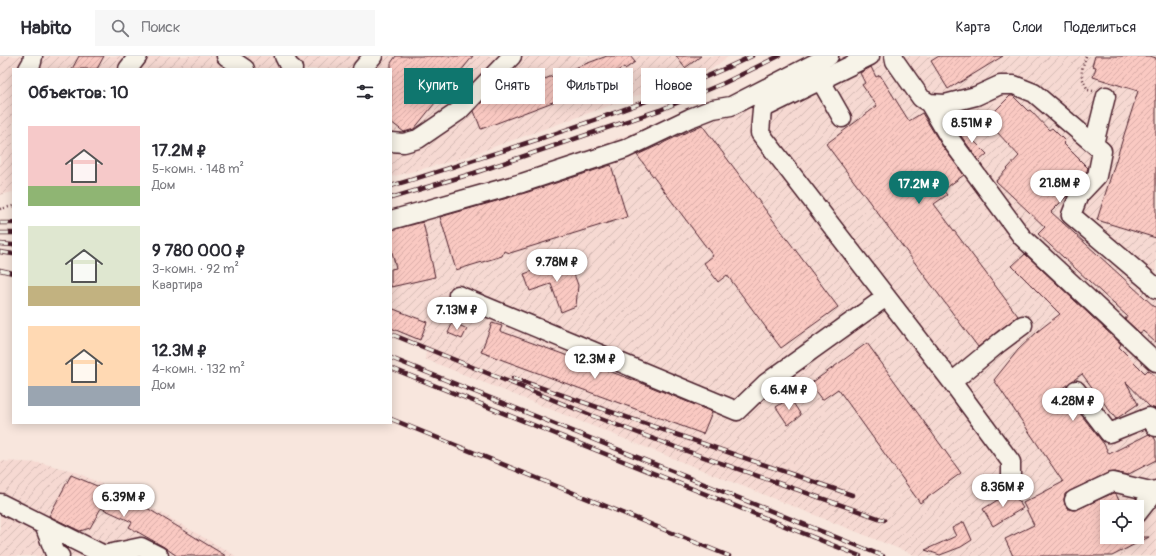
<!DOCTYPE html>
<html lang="ru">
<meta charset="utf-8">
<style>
:root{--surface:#fff;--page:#f7f7f7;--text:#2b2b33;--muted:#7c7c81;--line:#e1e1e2;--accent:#0f766e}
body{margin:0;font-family:Pangolin,sans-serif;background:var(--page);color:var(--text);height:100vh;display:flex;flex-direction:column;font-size:15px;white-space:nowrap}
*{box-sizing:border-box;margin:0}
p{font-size:13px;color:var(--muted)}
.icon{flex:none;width:22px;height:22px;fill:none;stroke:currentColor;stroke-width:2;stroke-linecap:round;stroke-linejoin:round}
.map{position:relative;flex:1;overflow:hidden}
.sheet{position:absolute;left:12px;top:12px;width:380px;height:356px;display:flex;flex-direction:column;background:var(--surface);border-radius:0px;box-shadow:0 2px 10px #0003}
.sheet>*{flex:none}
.guide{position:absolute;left:404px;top:12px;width:380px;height:36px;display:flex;gap:8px}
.buttons{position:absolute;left:1100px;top:444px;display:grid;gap:8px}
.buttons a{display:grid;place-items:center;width:44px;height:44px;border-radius:0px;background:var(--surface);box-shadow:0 2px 10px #0003;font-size:20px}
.price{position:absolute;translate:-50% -34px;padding:0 9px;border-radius:14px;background:#fff;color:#222;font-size:13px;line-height:26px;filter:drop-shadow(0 1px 2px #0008)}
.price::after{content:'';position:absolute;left:50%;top:24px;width:12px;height:9px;margin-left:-6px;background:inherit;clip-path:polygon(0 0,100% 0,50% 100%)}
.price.active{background:var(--accent);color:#fff}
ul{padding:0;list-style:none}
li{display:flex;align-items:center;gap:12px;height:100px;padding:0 16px}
li span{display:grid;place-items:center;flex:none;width:112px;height:80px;border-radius:0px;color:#555}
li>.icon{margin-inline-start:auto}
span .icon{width:48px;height:48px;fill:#fffc;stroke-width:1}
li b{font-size:17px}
h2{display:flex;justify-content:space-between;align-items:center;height:48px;padding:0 16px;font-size:17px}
.tag{padding:0 14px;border-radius:0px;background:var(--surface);box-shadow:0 2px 10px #0003;font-size:14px;line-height:36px}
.tag.active{background:var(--accent);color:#fff}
header{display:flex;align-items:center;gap:24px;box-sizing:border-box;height:56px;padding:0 20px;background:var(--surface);border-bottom:1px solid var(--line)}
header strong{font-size:19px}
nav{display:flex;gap:22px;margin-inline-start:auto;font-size:14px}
.search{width:280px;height:36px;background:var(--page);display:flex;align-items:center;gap:10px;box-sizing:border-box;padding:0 14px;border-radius:0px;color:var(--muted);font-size:15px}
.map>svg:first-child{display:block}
</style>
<header>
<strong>Habito</strong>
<div class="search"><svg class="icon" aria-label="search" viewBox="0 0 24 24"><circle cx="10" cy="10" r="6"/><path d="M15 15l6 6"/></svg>Поиск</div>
<nav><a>Карта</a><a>Слои</a><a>Поделиться</a></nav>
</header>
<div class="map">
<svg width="1156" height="500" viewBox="0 0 1156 500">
<defs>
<pattern id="industrial-furrows" width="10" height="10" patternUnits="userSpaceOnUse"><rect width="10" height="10" fill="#f6d9d2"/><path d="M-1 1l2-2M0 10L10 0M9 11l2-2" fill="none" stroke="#d4bab4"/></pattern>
<pattern id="building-hatch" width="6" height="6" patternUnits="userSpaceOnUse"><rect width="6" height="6" fill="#fac9c2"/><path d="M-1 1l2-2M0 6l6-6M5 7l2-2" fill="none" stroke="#d8aca7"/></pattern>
</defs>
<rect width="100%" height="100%" fill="#f8e6dd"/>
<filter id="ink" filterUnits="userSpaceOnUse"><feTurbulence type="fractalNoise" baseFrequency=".025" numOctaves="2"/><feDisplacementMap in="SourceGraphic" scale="8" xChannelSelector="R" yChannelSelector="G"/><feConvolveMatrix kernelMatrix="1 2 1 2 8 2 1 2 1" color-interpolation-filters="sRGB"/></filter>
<g filter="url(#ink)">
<path fill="url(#industrial-furrows)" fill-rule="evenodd" d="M0 0H729L712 13 460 103 391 121V13H13V136L0 139Z
M819 0H1156V500H917L425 303 427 290 391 275V153L472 137 760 29ZM1107 451H1137V481H1107Z
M0 405 41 407 73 415 142 446 236 500H0Z"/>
<path fill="url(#building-hatch)" stroke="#4a1f2b" d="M79 0H104L97 13H72Z
M396 0H473L414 73 404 76 391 66V7Z
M607 0H630L635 6 625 13 624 11 607 21 613 37 595 43 590 32 481 73 474 55 482 46Z
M676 0H701L685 12Z
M939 0H1003L959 27V26L948 33 931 5Z
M1095 0H1150L1156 2V182L1097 164 1138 35 1093 21 1096 11 1092 10Z
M871 11 876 21 880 19 909 65 922 57 941 88 964 119 943 134 947 139 934 148 1018 260 978 291 826 88 877 50 862 29 865 27 860 17Z
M1010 40H1013L1028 55 1030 54 1049 74 1052 72 1065 85 1063 87 1088 112 1087 115 1071 132 1068 139 1051 156 1156 252V287L1143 275 1140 277 1125 263 1127 260 1038 178 1045 171 996 125 1019 100 986 64Z
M702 69 838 251 781 292 727 219 718 226 704 207 713 200 637 99 659 89V90L665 86Z
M960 70 974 83 973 84 987 98 979 105 956 73Z
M611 109 627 161 510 197 504 195 502 200 456 214 440 161 525 137Z
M423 166 435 221 391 231V213L396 212 391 192V174Z
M1025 198 1121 288 1119 291 1145 317 1148 314 1156 321V353L1150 351 1126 326 1138 348 1116 363 1082 318 1061 333 1104 388 1109 398 1149 378 1154 381 1156 385V404L1127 419 1114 416 1108 417 1070 435 1065 438 1064 444 1065 449 1068 453 1074 454 1078 453 1113 437 1116 438 1122 451H1107V481H1149L1112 500H1013L1005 483 1034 469 1023 447 1063 426 994 324 1018 294 1038 275 1060 258 1012 210Z
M568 202 578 229 576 250 561 256 551 228 530 235 524 218Z
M391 252 427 266 420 284 391 272Z
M453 266 467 273 462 283 448 277Z
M492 267 502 270 500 275 644 328 712 356 703 378 481 296Z
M867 287 961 417 920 447 838 333 822 344 810 328Z
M790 342 801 359 788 369 776 351Z
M71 419 142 449 226 500H177L164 491 129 471 132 466 101 452 90 472 80 475 49 460Z
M1012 435 1023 452 993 470 983 453Z
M964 466 972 484 961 491 940 499 925 494 956 480 952 472Z"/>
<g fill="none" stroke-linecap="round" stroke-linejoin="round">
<g stroke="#4a1f2b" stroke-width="21">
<path id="minor" d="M226 0 245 13
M284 0 289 10 293 13
M870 0 762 53 760 77 952 326 1011 406V425
M894 0 895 5 921 42 929 47 945 48 976 40 1000 29H1014L1034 37 1102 95 1097 120 1079 139 1071 159 1151 227 1156 233
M28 13 32 6 33 0
M128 13 138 0
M362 13 373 0
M821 25 842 62
M929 47 950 83 1022 181 1156 306
M391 86 404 87 418 83 459 55 512 0
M1094 88 1106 40
M391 164 522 127 625 93 690 62 713 53 731 50 829 0
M458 239 737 355 766 327 886 241
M952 326 999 287 1023 269
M1076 334 1109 377 1149 361 1156 371
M1074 444 1112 426 1155 436
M0 447 106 500
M1137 458 1156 434
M44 469 55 498 60 500
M103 499 141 491 159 500"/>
</g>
<path stroke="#4a1f2b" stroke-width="2.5" stroke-dasharray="1 3" stroke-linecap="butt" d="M1086 0C1081 16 1079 18 1088 34L1093 35
M0 153 13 150"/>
<use href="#minor" stroke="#f7f3e8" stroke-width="18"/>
<g stroke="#4a1f2b" stroke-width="4.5">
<path id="rail" d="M391 130C439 116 486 100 533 85 608 60 681 34 752 0
M391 142 474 117 660 54 724 27 779 0
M0 167H13
M0 177H13
M0 188 13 189
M0 196 13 198
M0 214 13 217
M391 278 593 360 678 392 884 464
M391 302 883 500
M391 312 860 500
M513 322 852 439
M391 363 729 500"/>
</g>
<use href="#rail" stroke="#f7f3e8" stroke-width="3" stroke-dasharray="9" stroke-linecap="butt"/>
</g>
</g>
</svg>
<div class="buttons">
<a><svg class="icon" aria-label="locate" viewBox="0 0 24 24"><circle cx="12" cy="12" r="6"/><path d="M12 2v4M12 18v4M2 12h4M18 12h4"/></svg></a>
</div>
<b class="price" style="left:972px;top:88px">8.51M ₽</b>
<b class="price" style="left:1060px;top:148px">21.8M ₽</b>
<b class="price active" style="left:919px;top:149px">17.2M ₽</b>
<b class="price" style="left:557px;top:227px">9.78M ₽</b>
<b class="price" style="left:457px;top:275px">7.13M ₽</b>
<b class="price" style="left:595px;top:324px">12.3M ₽</b>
<b class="price" style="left:789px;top:355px">6.4M ₽</b>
<b class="price" style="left:1073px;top:366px">4.28M ₽</b>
<b class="price" style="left:1003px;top:452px">8.36M ₽</b>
<b class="price" style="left:124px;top:462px">6.39M ₽</b>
<div class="guide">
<a class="tag active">Купить</a>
<a class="tag">Снять</a>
<a class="tag">Фильтры</a>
<a class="tag">Новое</a>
</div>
<section class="sheet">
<h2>Объектов: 10<svg class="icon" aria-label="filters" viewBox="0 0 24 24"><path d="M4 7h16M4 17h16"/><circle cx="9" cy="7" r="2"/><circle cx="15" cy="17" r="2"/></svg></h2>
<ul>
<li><span style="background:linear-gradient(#f6c9c9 75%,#8fb573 0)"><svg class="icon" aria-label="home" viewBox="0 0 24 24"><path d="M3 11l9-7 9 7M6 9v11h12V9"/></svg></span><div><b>17.2M ₽</b><p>5-комн. · 148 m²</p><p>Дом</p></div></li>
<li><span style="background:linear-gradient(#dfe7d0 75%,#c2b280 0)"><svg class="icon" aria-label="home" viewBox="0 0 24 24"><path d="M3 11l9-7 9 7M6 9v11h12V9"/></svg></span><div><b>9 780 000 ₽</b><p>3-комн. · 92 m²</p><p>Квартира</p></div></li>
<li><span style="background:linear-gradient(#ffd9b3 75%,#9aa5b1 0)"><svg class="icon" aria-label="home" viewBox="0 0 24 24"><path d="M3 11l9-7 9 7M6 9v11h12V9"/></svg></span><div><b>12.3M ₽</b><p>4-комн. · 132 m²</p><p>Дом</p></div></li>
</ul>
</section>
</div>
